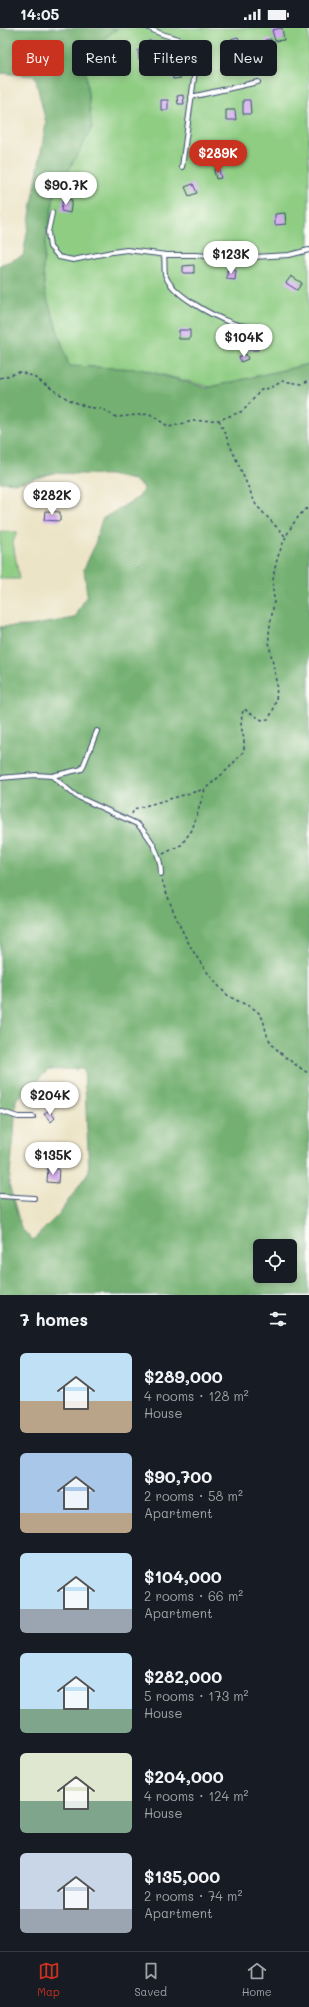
<!DOCTYPE html>
<meta charset="utf-8">
<style>
:root{--surface:#171b24;--page:#20242c;--text:#f1f3f6;--muted:#9ea1a6;--line:#363941;--accent:#c8321e}
body{margin:0;font-family:Mali,sans-serif;background:var(--page);color:var(--text);height:100vh;display:flex;flex-direction:column;font-size:15px;white-space:nowrap}
*{box-sizing:border-box;margin:0}
p{font-size:13px;color:var(--muted)}
.icon{flex:none;width:22px;height:22px;fill:none;stroke:currentColor;stroke-width:2;stroke-linecap:round;stroke-linejoin:round}
.map{position:relative;height:1267px;overflow:hidden}
.details{display:flex;flex-direction:column;background:var(--surface);flex:1}
.details>*{flex:none}
.guide{position:absolute;left:12px;top:12px;width:285px;height:36px;display:flex;gap:8px}
.fabs{position:absolute;left:253px;top:1211px;display:grid;gap:8px}
.fabs a{display:grid;place-items:center;width:44px;height:44px;border-radius:6px;background:var(--surface);box-shadow:0 2px 6px #0003;font-size:20px}
.price{position:absolute;translate:-50% -34px;padding:0 9px;border-radius:14px;background:#fff;color:#222;font-size:13px;line-height:26px;filter:drop-shadow(0 1px 2px #0008)}
.price::after{content:'';position:absolute;left:50%;top:24px;width:12px;height:9px;margin-left:-6px;background:inherit;clip-path:polygon(0 0,100% 0,50% 100%)}
.price.on{background:var(--accent);color:#fff}
ul{padding:0;list-style:none}
li{display:flex;align-items:center;gap:12px;height:100px;padding:0 20px}
li span{display:grid;place-items:center;flex:none;width:112px;height:80px;border-radius:6px;color:#555}
li>.icon{margin-inline-start:auto}
span .icon{width:48px;height:48px;fill:#fffc;stroke-width:1}
li b{font-size:17px}
h2{display:flex;justify-content:space-between;align-items:center;height:48px;padding:0 20px;font-size:17px}
.chip{padding:0 14px;border-radius:6px;background:var(--surface);box-shadow:0 2px 6px #0003;font-size:14px;line-height:36px}
.chip.on{background:var(--accent);color:#fff}
.status{display:flex;justify-content:space-between;align-items:center;height:28px;padding:0 20px;background:var(--surface);direction:ltr}
.status svg{height:11px;fill:currentColor}
.menu{display:flex;justify-content:space-around;align-items:center;height:56px;border-top:1px solid var(--line);background:var(--surface);font-size:11px;color:var(--muted)}
.menu a{display:grid;justify-items:center;gap:2px}
.menu .on{color:var(--accent)}
.map>svg:first-child{display:block}
</style>
<div class="status"><b>14:05</b><svg viewBox="0 0 49 12"><path d="M0 12V9h3v3zM5 12V6h3v6zM10 12V3h3v9zM15 12V0h3v12zM26 1h20v11H26zM47 4h2v5h-2z"/></svg></div>
<div class="map">
<svg width="309" height="1267" viewBox="0 0 309 1267">
<rect width="100%" height="100%" fill="#fdfcf7"/>
<filter id="ink" filterUnits="userSpaceOnUse"><feTurbulence type="fractalNoise" baseFrequency=".025" numOctaves="2"/><feDisplacementMap in="SourceGraphic" scale="8" xChannelSelector="R" yChannelSelector="G"/><feConvolveMatrix kernelMatrix="1 2 1 2 8 2 1 2 1" color-interpolation-filters="sRGB"/></filter>
<filter id="wash" filterUnits="userSpaceOnUse"><feTurbulence type="fractalNoise" baseFrequency=".012" numOctaves="4" result="noise"/><feDisplacementMap in="SourceGraphic" scale="16" xChannelSelector="R" yChannelSelector="G"/><feGaussianBlur stdDeviation="0.9" result="paint"/><feColorMatrix in="noise" values="0 0 0 0 0 0 0 0 0 0 0 0 0 0 0 0 0 1.4 0 .05"/><feComposite in="paint" operator="in"/></filter>
<g filter="url(#wash)">
<rect width="100%" height="100%" fill="#ece4c6"/>
<path fill="#8fcd83" stroke="#557e70" d="M118 0H309V336L210 359 140 341 69 338 45 264 43 242 45 216 54 169 92 100 85 40 88 22Z
M0 504H17L13 514 19 551H0Z"/>
<path fill="#73b071" stroke="#477068" fill-rule="evenodd" d="M0 0H118L88 22 85 40 92 100 54 169 45 216 43 242 45 264 69 338 140 341 207 360 309 336V1267H0V599L29 598 75 590 87 567 84 541 94 519 102 491 139 469 144 460 134 452 109 447 54 445 18 455 0 454V237L23 228 46 95 35 48 0 45ZM84 1041 89 1143 59 1186 33 1212 21 1200 9 1156 14 1107 16 1072 48 1042ZM260 1218H290V1248H260Z"/>
<g id="blocks">
<path fill="#d3a7ef" d="M282 0 284 12 275 13 272 2Z
M238 9 241 16 234 19 231 11Z
M271 11V18L266 19 265 12Z
M148 13H155L156 21H148Z
M138 22H146L147 30 139 31Z
M178 33 181 50 173 51 170 34Z
M183 67 184 76H178L177 68Z
M161 72H168V82H161Z
M243 72H250L251 86H243Z
M226 82H235L236 92H226Z
M219 141 221 150 216 151 214 142Z
M193 156 197 165 189 168 185 159Z
M63 170 72 172 70 185 61 183Z
M285 185 286 196 275 197V186Z
M194 237V245H183V238Z
M227 242H236L235 252 227 251Z
M291 248 302 255 297 262 286 255Z
M179 302H190V311H179Z
M257 311 258 322H249L248 312Z
M246 326 248 331 241 334 239 329Z
M45 483 60 484V493L44 492Z
M59 1057 71 1058V1068H59Z
M49 1082 55 1090 51 1094 44 1086Z
M48 1140 59 1141 58 1155 47 1154Z"/>
</g>
</g>
<g filter="url(#ink)">
<use href="#blocks" fill-opacity="0" stroke="#3a4a6e" stroke-width="1"/>
<g fill="none" stroke-linecap="round" stroke-linejoin="round">
<g stroke="#3a4a6e" stroke-width="6">
<path id="service" d="M149 0C178 17 186 0 195 43L182 139
M191 69 258 54
M52 185 48 204 50 219 59 229 73 232 112 224 127 222 167 227H195L234 230 289 227 309 222
M164 227C165 233 164 240 165 246 170 266 213 288 232 295 239 298 249 298 256 300
M52 748 76 768 137 796C151 809 161 827 161 846
M0 750 36 747 52 748 82 741 97 703
M0 1083 18 1089H33
M0 1168 34 1170"/>
</g>
<path stroke="#3a4a6e" stroke-width="1.5" stroke-dasharray="3 3" stroke-linecap="butt" d="M0 350 20 344 32 348 69 372 87 379 102 381 116 389 150 386 169 399 193 393 219 392 243 383 261 362 270 360 283 353 302 356 309 352
M219 392 256 477 285 508
M132 786 134 781 205 761
M163 826 181 817 192 802 205 761 228 741 244 723V711L241 698 242 686 244 681 262 692 268 691C285 668 272 640 269 614 268 600 273 586 274 572 274 566 272 560 273 554 274 531 290 491 309 479
M162 852C176 894 194 933 225 965 235 974 250 976 259 985 266 993 264 1004 270 1013 278 1026 297 1037 309 1046"/>
<use href="#service" stroke="#fff" stroke-width="4"/>
</g>
</g>
</svg>
<div class="fabs">
<a><svg class="icon" aria-label="locate" viewBox="0 0 24 24"><circle cx="12" cy="12" r="6"/><path d="M12 2v4M12 18v4M2 12h4M18 12h4"/></svg></a>
</div>
<b class="price on" style="left:218px;top:146px">$289K</b>
<b class="price" style="left:66px;top:178px">$90.7K</b>
<b class="price" style="left:231px;top:247px">$123K</b>
<b class="price" style="left:244px;top:330px">$104K</b>
<b class="price" style="left:52px;top:488px">$282K</b>
<b class="price" style="left:50px;top:1088px">$204K</b>
<b class="price" style="left:53px;top:1148px">$135K</b>
<div class="guide">
<a class="chip on">Buy</a>
<a class="chip">Rent</a>
<a class="chip">Filters</a>
<a class="chip">New</a>
</div>
</div>
<section class="details">
<h2>7 homes<svg class="icon" aria-label="filters" viewBox="0 0 24 24"><path d="M4 7h16M4 17h16"/><circle cx="9" cy="7" r="2"/><circle cx="15" cy="17" r="2"/></svg></h2>
<ul>
<li><span style="background:linear-gradient(#bfe0f5 60%,#b9a48a 0)"><svg class="icon" aria-label="home" viewBox="0 0 24 24"><path d="M3 11l9-7 9 7M6 9v11h12V9"/></svg></span><div><b>$289,000</b><p>4 rooms · 128 m²</p><p>House</p></div></li>
<li><span style="background:linear-gradient(#a9c7e8 75%,#b9a48a 0)"><svg class="icon" aria-label="home" viewBox="0 0 24 24"><path d="M3 11l9-7 9 7M6 9v11h12V9"/></svg></span><div><b>$90,700</b><p>2 rooms · 58 m²</p><p>Apartment</p></div></li>
<li><span style="background:linear-gradient(#bfe0f5 70%,#9aa5b1 0)"><svg class="icon" aria-label="home" viewBox="0 0 24 24"><path d="M3 11l9-7 9 7M6 9v11h12V9"/></svg></span><div><b>$104,000</b><p>2 rooms · 66 m²</p><p>Apartment</p></div></li>
<li><span style="background:linear-gradient(#bfe0f5 70%,#7fa58c 0)"><svg class="icon" aria-label="home" viewBox="0 0 24 24"><path d="M3 11l9-7 9 7M6 9v11h12V9"/></svg></span><div><b>$282,000</b><p>5 rooms · 173 m²</p><p>House</p></div></li>
<li><span style="background:linear-gradient(#dfe7d0 60%,#7fa58c 0)"><svg class="icon" aria-label="home" viewBox="0 0 24 24"><path d="M3 11l9-7 9 7M6 9v11h12V9"/></svg></span><div><b>$204,000</b><p>4 rooms · 124 m²</p><p>House</p></div></li>
<li><span style="background:linear-gradient(#c9d6e8 70%,#9aa5b1 0)"><svg class="icon" aria-label="home" viewBox="0 0 24 24"><path d="M3 11l9-7 9 7M6 9v11h12V9"/></svg></span><div><b>$135,000</b><p>2 rooms · 74 m²</p><p>Apartment</p></div></li>
</ul>
</section>
<nav class="menu">
<a class="on"><svg class="icon" aria-label="map" viewBox="0 0 24 24"><path d="M3 6l6-2 6 2 6-2v14l-6 2-6-2-6 2zM9 4v14M15 6v14"/></svg>Map</a>
<a><svg class="icon" aria-label="saved" viewBox="0 0 24 24"><path d="M7 4h10v16l-5-4-5 4z"/></svg>Saved</a>
<a><svg class="icon" aria-label="home" viewBox="0 0 24 24"><path d="M3 11l9-7 9 7M6 9v11h12V9"/></svg>Home</a>
</nav>
